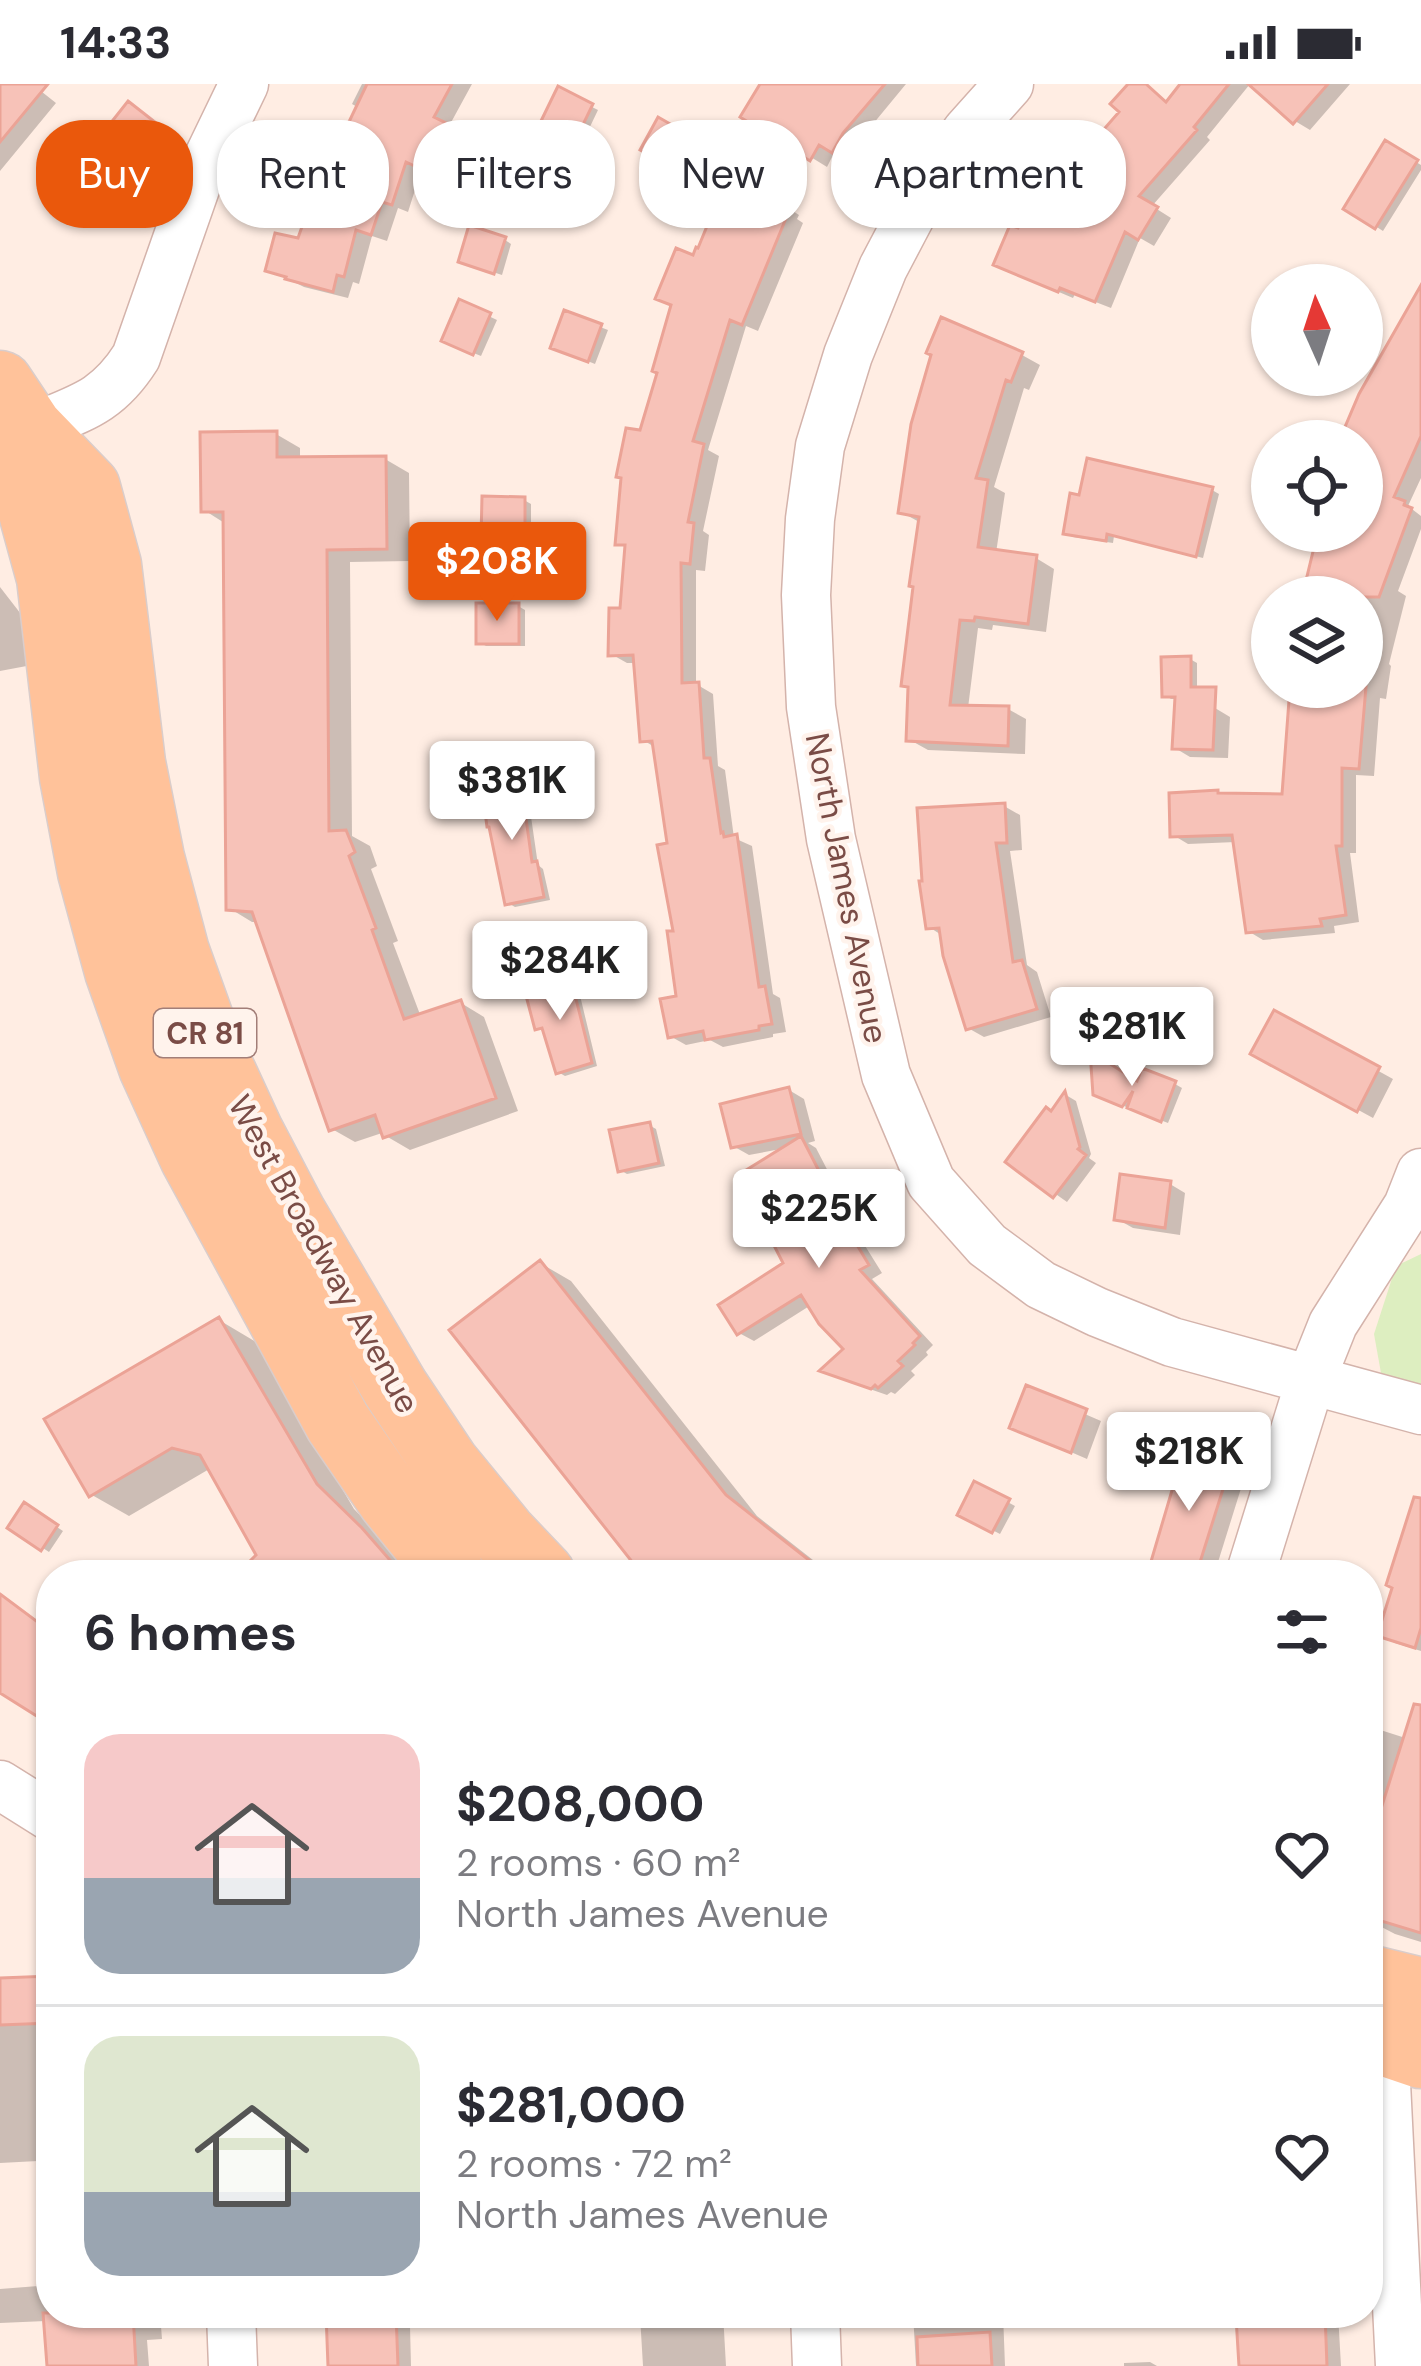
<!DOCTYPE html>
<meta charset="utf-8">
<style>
:root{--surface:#fff;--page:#f7f7f7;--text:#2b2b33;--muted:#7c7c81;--line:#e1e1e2;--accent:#ea580c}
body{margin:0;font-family:"DM Sans",sans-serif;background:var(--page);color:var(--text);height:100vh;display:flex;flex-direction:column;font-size:45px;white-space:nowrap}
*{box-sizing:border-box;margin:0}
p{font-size:39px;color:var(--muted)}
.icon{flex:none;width:66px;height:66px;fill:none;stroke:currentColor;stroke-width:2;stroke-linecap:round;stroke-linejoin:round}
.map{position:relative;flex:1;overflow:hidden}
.side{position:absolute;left:36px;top:1476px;width:1347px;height:768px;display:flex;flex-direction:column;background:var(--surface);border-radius:48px;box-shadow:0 3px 9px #0004}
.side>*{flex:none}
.top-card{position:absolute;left:36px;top:36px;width:1350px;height:108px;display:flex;gap:24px}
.needle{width:78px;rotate:357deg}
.tools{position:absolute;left:1251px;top:180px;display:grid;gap:24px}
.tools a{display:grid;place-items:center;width:132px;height:132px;border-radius:50%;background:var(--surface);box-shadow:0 3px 9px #0004;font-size:60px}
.price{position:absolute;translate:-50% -102px;padding:0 27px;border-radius:12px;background:#fff;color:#222;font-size:39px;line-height:78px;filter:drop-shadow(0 3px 6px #0008)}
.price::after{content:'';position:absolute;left:50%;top:72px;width:36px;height:27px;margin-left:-18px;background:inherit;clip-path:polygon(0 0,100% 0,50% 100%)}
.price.active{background:var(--accent);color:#fff}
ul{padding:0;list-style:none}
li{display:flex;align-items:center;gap:36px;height:300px;padding:0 48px}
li+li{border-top:3px solid var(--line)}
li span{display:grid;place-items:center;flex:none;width:336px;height:240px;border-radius:36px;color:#555}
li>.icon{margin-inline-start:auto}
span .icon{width:144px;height:144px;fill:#fffc;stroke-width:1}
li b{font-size:51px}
h2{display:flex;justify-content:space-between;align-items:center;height:144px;padding:0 48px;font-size:51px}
.pill{padding:0 42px;border-radius:48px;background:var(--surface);box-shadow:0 3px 9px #0004;font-size:42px;line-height:108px}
.pill.active{background:var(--accent);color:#fff}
.status{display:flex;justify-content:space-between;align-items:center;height:84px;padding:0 60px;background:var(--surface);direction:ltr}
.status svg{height:33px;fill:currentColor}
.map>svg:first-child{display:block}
</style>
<div class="status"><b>14:33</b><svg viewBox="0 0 49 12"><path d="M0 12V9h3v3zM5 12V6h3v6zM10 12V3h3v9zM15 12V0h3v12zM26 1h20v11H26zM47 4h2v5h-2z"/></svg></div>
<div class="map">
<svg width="1421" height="2282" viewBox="0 0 1421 2282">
<rect width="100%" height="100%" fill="#ffede3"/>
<path fill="#ddeec0" d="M1421 1170V1301L1381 1289 1374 1250 1396 1182Z"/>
<path fill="#0003" d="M0 0H32L56 19 0 87Z
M362 0H472L448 44 459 51 439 92 422 84 408 128 398 124 387 157 372 152 359 200 353 198 348 214 304 203 268 185 300 157 359 24 352 20Z
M763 0H906L859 57 848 75 835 67 827 83 744 32Z
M1132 0H1145L1168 19 1184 0H1250L1207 53 1210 56 1152 122 1171 134 1154 162 1140 154 1111 224 1075 210 1073 214 1012 188 1020 148 1123 28Z
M1253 0H1350L1310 46 1295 37Z
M560 7 598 26 566 93 570 95 554 125 518 106 552 40Z
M135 24 165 47 143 76 137 73Z
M660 37 698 59 682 87 644 64Z
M1386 60 1421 81V86L1383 147 1347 124Z
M727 100 785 122 799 131 797 135 803 139 758 247 746 242 708 366 719 372 703 447 709 451 705 487 696 486V600L713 610 718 682 725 686 734 754 752 762 773 910 780 914 786 948 773 950V953L723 963 710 956 686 961 670 952 680 914 677 849 670 761 656 664 643 656 637 579H627L611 570 623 527 628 464 619 459 642 350 694 175Z
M505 156 511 160 502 191 468 180Z
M461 219 497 236 481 272 451 260Z
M566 230 608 246 595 280 560 266Z
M1421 243V394L1408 422 1421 432V445L1398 507 1406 512 1389 580 1391 582 1386 615 1380 614 1374 692 1356 691V769H1350L1359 838 1334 842 1335 849 1263 856 1248 847 1236 758 1188 760 1173 751 1285 713 1306 603H1362V513H1305L1321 447H1362V357H1342Z
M1022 271 1040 281 1029 306 1024 304 994 403 1005 409 996 469 1036 474 1054 485 1046 548 993 541 992 546 978 544 968 624 1008 625 1026 635 1025 670 928 666 910 656 921 439 901 428Z
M276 350 300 364V376L385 375 409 389 410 477 350 478 352 752 370 762 377 782 371 785 398 857 393 859 421 933 461 919 484 933 518 1027 410 1066 386 1052 385 1048 355 1058 332 1045 259 838H252L229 824 226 440 204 426Z
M1089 378 1212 406 1219 410 1203 474 1114 452 1113 459 1073 453 1066 449 1081 414Z
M524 416 531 420V458L491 457 484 454Z
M0 503 24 534 32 581 0 587Z
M518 522 525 526V562H486L479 558Z
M1190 575 1197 579V615H1171L1165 611Z
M1215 624 1230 633 1228 674 1190 673 1175 664Z
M521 702 527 705 538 781 543 785 550 816 515 823 508 819Z
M1004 722 1020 731 1022 766 1010 767 1027 881 1037 888 1051 933 984 953 968 944 943 852 929 843Z
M570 895 577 899 597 982 565 992 558 988 544 948 538 944Z
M1275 930 1393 995 1373 1034 1254 969Z
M1175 1000 1182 1004 1168 1039 1103 1014 1139 1001Z
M789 1006 804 1015 815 1057 808 1059 816 1064 848 1126 844 1128 882 1189 872 1195 933 1261 926 1268 928 1271 911 1287 915 1291 895 1310 891 1308 887 1311 838 1294 824 1287 847 1265 811 1221 754 1257 739 1249 787 1180 786 1064 749 1071 733 1062Z
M1066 1011 1076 1017 1091 1070 1089 1074 1096 1079 1067 1118 1009 1077 1052 1030Z
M649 1041 656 1045 665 1082 627 1090 620 1086Z
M1170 1100 1185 1109 1180 1151 1133 1144 1117 1135Z
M540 1179 571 1197 757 1432 832 1491H652Z
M219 1236 256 1258 354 1425 419 1491H241L260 1472 211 1384 129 1432 92 1411Z
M1027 1305 1101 1337 1087 1375 1013 1343Z
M1215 1371 1230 1379 1228 1389 1243 1398 1214 1491H1150Z
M976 1401 1015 1422 1000 1450 961 1430Z
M25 1422 63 1447 49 1468 11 1443Z
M1421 1438V1567L1395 1559 1381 1551Z
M1368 1642 1421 1659V1858L1395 1850 1368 1836Z
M51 1895V2106L39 2100 38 2077 0 2079V1896Z
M51 2201V2229H160L162 2255 147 2256 149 2282H50L46 2237 0 2239V2205Z
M329 2229H418L419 2242H410L411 2282H331Z
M597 2229H723L726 2282H643L640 2232 607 2235Z
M913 2229H1003L1005 2282H916Z
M1260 2229H1338L1341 2282H1242L1260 2235Z
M1150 2278 1157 2282H1124V2279Z"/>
<path fill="#f7c2b8" stroke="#eba396" stroke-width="3" d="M0 0H48L0 58Z
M367 0H452L434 33 446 39 423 86 406 78 392 121 382 118 371 151 356 146 344 193 337 191 333 208 285 195 286 193 265 187 275 149 298 154 323 83 327 84Z
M760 0H885L843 49 832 69 819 61 810 77 740 33Z
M1128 0H1146L1166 18 1180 0H1229L1194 43 1197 46 1139 112 1158 123 1138 156 1125 148 1095 218 1060 204 1058 208 993 181 1010 141 1018 144 1064 67 1078 75 1119 28 1110 20Z
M1248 0H1328L1293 40Z
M558 2 593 20 561 86 565 88 546 124 514 107 548 41 541 37Z
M128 17 160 42 135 75 102 50Z
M658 33 693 53 674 85 640 66Z
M1385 56 1418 76 1375 145 1343 125Z
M726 96 786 119 783 125 789 127 742 241 730 236 693 357 704 360 688 438 694 439 690 480 681 479 682 599 699 598 704 674H710L721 749 723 748 724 753 737 750 759 903 765 902 772 940 759 942V946L705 956 703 947 668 954 660 915 676 912 667 847H673L657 761 667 759 652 657 640 658 633 571 608 572 609 524H620L625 461H615L621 394 616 393 626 344 640 346 657 289 652 287 671 221 655 215 676 164 693 171 696 163 698 164Z
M469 141 506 153 494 190 458 178Z
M1421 201V352L1394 413 1405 417 1404 421 1412 424 1379 513H1302L1318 447H1362V357H1339L1359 310Z
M459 215 491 229 473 271 441 257Z
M564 226 602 240 588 278 550 264Z
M941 233 1023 268 1011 298 1006 296 976 394 988 396 978 463 1037 471 1028 540 975 533 974 537 960 536 950 621 1009 622 1008 662 906 657 908 603 901 602 913 503 909 502 919 433 898 429 911 340 931 271 926 269Z
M277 347V373L386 372 387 465 327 466 329 747 346 746 355 768 349 772 376 844 372 846 404 935 461 916 496 1014 383 1054 375 1031 329 1047 252 828 226 826 223 428H201L200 348Z
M1087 374 1213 403 1196 473 1107 450 1106 457 1063 450 1070 409 1079 411Z
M482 412 525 413V456L481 455Z
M476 519H519V560H476Z
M1191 572V603H1216L1213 666 1172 665 1175 613H1162L1161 573Z
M1290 603H1366L1359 685 1342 684V762H1336L1346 831 1320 835 1322 842 1246 849 1232 751 1170 753 1169 709 1218 706V709L1282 710Z
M521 698 532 778 537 777 544 813 505 821 489 743H487L482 704Z
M1005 719 1007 759H996L1013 878 1022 876 1037 925 966 946 943 872 939 844 926 845 919 797H922L917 724Z
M570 891 592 979 556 990 542 944 535 946 524 904Z
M1274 926 1380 983 1357 1028 1250 970Z
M1090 967 1137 997 1142 984 1176 997 1161 1038 1127 1024 1133 1007 1122 1023 1093 1011Z
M789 1003 801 1050 731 1064 720 1020Z
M1065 1007 1080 1063 1078 1065 1086 1071 1053 1114 1005 1078 1046 1023 1051 1027Z
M650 1038 659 1079 618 1088 609 1046Z
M801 1052 835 1118 832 1119 869 1181 860 1186 920 1252 913 1259 915 1261 898 1277 903 1282 878 1304 875 1301 871 1305 819 1287 843 1265 819 1240 801 1211 737 1251 718 1221 783 1179 738 1091Z
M1120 1090 1171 1097 1165 1144 1114 1136Z
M540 1176 726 1411 828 1491H647L633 1479 449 1246Z
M219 1233 317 1400 362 1444 403 1491H236L256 1471 200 1371 172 1364 89 1413 44 1335Z
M1026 1301 1087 1325 1071 1369 1009 1344Z
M1186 1359 1216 1368 1212 1381 1229 1386 1196 1491H1147Z
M974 1397 1010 1415 992 1449 957 1431Z
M1414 1413 1421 1414V1544L1415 1564 1377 1552 1392 1504 1386 1501Z
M24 1418 58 1441 41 1467 7 1444Z
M0 1510 51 1548V1641L0 1609Z
M1414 1620 1421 1621V1849L1368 1833V1766Z
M51 1892V1939L0 1941V1894Z
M43 2229H133L136 2282H47Z
M326 2229H396L398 2282H328Z
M1325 2229 1327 2282H1239L1236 2233Z
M990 2248 992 2282H918L917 2253Z"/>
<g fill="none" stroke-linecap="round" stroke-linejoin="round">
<g stroke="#d4b3ab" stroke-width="51">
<path id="minor" d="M1009 0 967 47 924 106 883 184 848 271 820 362 810 435 806 511 811 623 831 755 886 991 931 1098 987 1161 1041 1201 1097 1228 1172 1258 1421 1326
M30 345C79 324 106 320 136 273L199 93 244 0
M1250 1491 1311 1295 1333 1240 1408 1122 1421 1089
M0 1701 51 1733
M1393 1963 1386 1999 1400 2282
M231 2229 233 2282
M815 2229 817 2282"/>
</g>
<g stroke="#dacdcb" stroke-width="69">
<path id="primary" d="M0 300 30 345 87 404 108 481 132 679 151 774 176 868 208 957 250 1048 293 1130 396 1305 446 1380 504 1451 542 1491
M30 345V421L50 494 73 693 91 788 118 887 152 983 193 1073 338 1339 391 1416 452 1491
M1368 1894 1421 1907
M1368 1953 1421 1971"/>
</g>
<use href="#minor" stroke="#fff" stroke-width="48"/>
<use href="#primary" stroke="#ffc29a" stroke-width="66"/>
</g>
<g text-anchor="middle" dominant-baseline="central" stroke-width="9" stroke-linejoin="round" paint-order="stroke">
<rect fill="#fff3ec" stroke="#a27e78" stroke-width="3" x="154" y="925" width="102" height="48" rx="9"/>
<g font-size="30" font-weight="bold" fill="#7a4c46">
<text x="205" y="949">CR 81</text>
</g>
<g font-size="33" fill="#7a4c46" stroke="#fff3ec">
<text transform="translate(847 804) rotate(79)">North James Avenue</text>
<text transform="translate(324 1170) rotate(61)">West Broadway Avenue</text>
</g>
</g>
</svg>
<div class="tools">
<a><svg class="needle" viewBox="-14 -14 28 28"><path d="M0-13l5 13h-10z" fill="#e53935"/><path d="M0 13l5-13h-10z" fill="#7c7c81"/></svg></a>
<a><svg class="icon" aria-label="locate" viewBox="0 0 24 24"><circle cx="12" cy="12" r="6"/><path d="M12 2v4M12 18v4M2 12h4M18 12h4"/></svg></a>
<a><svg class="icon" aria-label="layers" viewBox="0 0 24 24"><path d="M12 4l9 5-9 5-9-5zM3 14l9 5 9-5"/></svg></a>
</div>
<b class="price active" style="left:497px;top:540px">$208K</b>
<b class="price" style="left:512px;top:759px">$381K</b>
<b class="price" style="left:560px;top:939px">$284K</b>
<b class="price" style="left:1132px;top:1005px">$281K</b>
<b class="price" style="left:819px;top:1187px">$225K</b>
<b class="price" style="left:1189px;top:1430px">$218K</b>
<div class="top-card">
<a class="pill active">Buy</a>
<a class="pill">Rent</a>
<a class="pill">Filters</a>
<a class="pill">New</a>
<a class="pill">Apartment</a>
</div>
<section class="side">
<h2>6 homes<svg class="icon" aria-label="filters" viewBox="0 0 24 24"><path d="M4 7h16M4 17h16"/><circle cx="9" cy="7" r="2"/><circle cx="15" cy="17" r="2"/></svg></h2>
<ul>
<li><span style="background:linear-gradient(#f6c9c9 60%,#9aa5b1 0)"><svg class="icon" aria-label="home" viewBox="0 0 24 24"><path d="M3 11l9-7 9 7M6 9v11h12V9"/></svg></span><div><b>$208,000</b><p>2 rooms · 60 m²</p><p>North James Avenue</p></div><svg class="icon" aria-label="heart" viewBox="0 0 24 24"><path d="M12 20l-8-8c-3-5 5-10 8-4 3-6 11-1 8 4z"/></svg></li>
<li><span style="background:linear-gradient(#dfe7d0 65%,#9aa5b1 0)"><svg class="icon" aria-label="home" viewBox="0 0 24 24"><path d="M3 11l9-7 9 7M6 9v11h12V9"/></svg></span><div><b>$281,000</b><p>2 rooms · 72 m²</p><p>North James Avenue</p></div><svg class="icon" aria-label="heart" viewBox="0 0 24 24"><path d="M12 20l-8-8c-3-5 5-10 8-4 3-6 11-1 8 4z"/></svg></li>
</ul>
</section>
</div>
